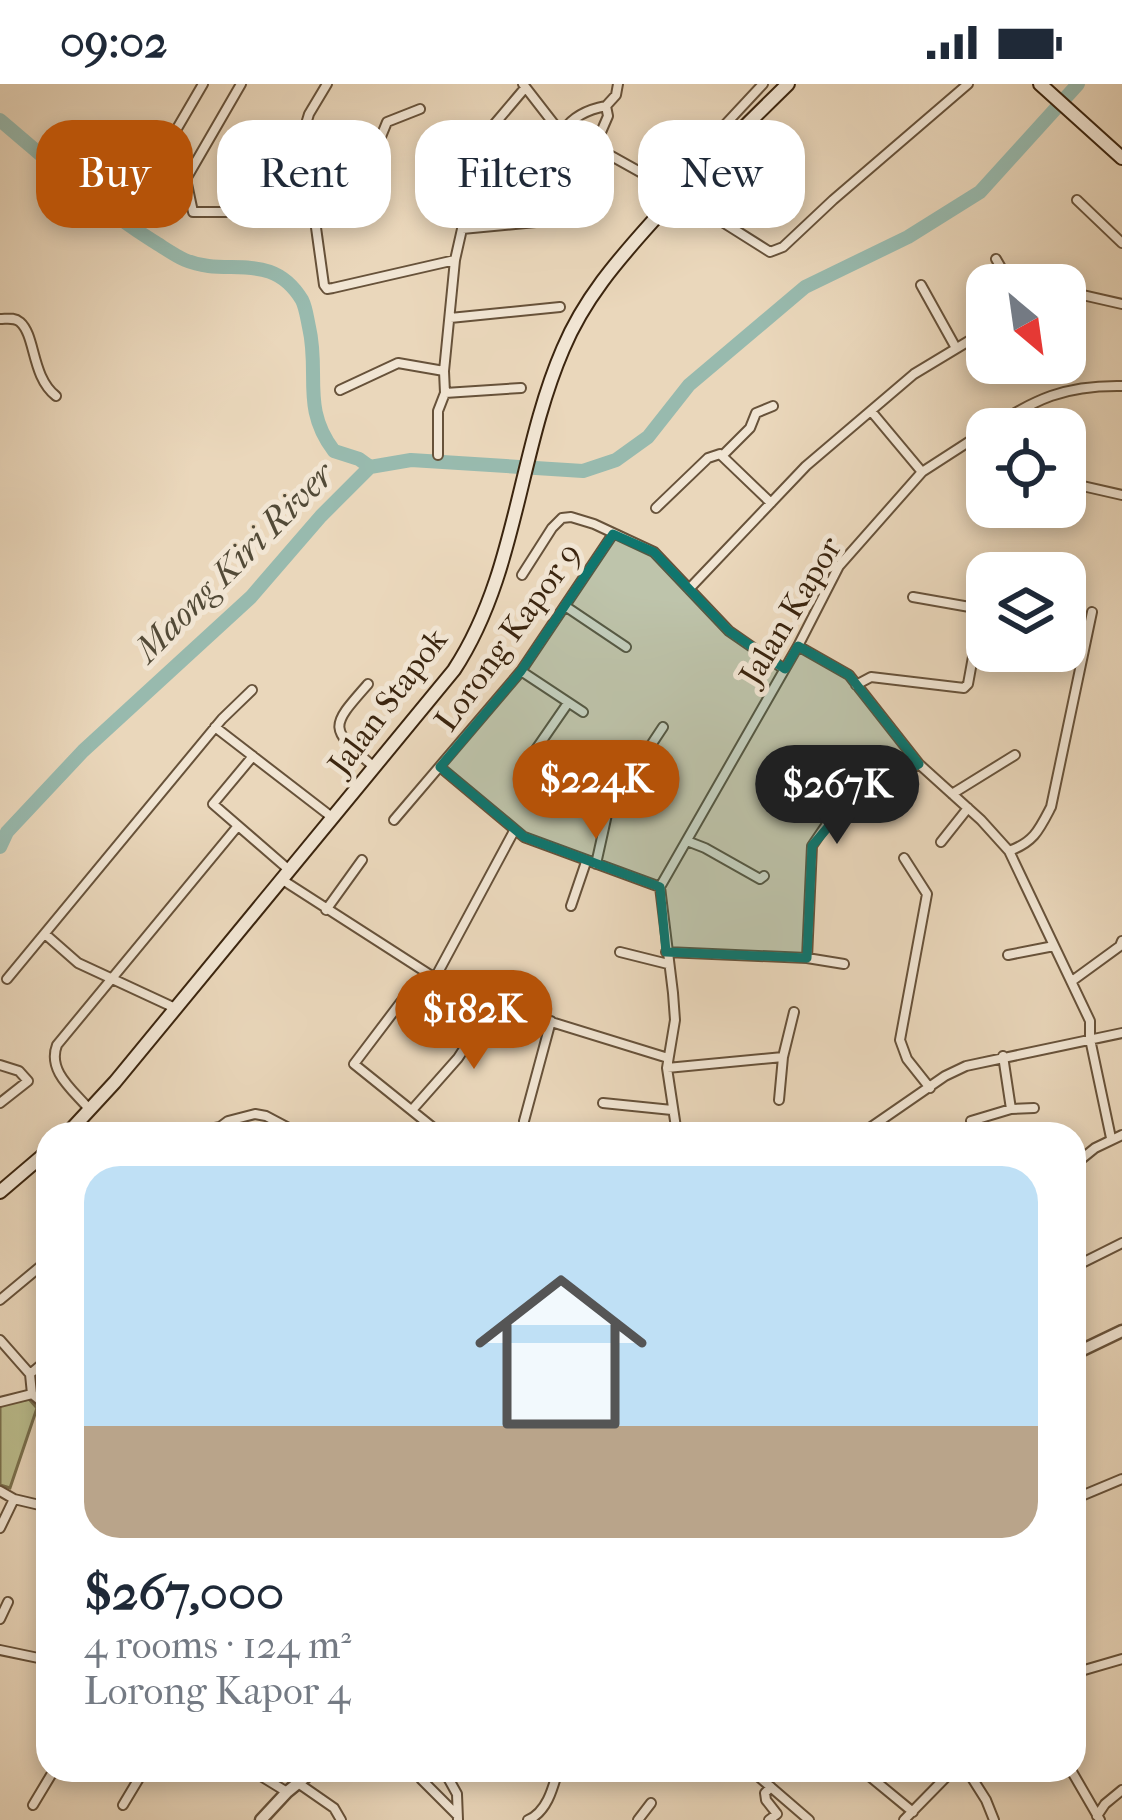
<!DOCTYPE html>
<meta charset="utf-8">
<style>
:root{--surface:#fff;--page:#f2f2f3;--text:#1f2937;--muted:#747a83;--accent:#b45309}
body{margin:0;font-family:"IM FELL French Canon",serif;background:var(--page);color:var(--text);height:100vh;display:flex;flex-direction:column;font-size:45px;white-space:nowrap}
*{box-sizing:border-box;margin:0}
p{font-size:39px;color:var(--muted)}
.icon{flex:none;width:66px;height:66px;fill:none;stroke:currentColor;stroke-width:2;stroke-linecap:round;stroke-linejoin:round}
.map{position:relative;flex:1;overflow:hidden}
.panel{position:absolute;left:36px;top:1038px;width:1050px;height:660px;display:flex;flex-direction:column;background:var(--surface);border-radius:36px;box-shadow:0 6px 18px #0003}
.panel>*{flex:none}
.banner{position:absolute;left:36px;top:36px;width:1050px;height:108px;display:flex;gap:24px}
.needle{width:78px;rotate:151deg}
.fabs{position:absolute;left:966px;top:180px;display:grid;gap:24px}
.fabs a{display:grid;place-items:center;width:120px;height:120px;border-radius:24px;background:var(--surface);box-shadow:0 6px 18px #0003;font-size:60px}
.price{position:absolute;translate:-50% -102px;padding:0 27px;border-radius:42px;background:var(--accent);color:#fff;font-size:39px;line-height:78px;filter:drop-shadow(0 3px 6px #0008)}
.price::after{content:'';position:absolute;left:50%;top:72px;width:36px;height:27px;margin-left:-18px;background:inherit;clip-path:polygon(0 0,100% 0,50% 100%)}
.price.current{background:#222;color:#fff}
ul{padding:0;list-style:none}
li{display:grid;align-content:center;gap:24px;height:636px;padding:0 48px}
li span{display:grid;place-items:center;height:372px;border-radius:36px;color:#555}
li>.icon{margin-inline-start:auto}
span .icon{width:216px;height:216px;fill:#fffc;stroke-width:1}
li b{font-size:51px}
.chip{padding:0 42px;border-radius:36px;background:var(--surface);box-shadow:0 6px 18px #0003;font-size:42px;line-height:108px}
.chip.current{background:var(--accent);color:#fff}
.status{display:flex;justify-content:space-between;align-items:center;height:84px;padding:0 60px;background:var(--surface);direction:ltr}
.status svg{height:33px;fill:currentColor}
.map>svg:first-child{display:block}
</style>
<div class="status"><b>09:02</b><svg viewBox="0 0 49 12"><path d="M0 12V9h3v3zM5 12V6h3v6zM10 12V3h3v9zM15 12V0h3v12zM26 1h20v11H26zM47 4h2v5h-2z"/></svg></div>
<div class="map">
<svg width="1122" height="1736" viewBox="0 0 1122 1736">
<rect width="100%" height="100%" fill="#ead7bb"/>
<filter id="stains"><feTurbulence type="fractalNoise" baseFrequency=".00167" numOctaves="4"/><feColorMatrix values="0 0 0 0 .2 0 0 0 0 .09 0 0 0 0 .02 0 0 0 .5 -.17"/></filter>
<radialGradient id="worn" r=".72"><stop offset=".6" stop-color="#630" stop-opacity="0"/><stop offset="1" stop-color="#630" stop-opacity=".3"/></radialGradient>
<path fill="#bbbd8d" stroke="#7b714e" stroke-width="3" d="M29 1315 37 1324 10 1404 0 1401V1321Z"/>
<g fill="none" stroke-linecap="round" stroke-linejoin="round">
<path stroke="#98baae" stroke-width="14" d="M0 36C50 78 97 122 153 157 163 163 174 171 185 176 227 194 271 165 302 216 306 224 307 234 309 243 320 290 301 324 334 367L359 375 370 383
M0 763 7 748 83 667 251 513 321 432 370 383 411 376 583 387 616 376 648 353 689 301 805 203 908 153 980 108 1078 0"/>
<g stroke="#67523a" stroke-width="12">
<path id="minor" d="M327 0 309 30 303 50 324 201 327 205 333 204 455 176
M523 0 554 40 667 103 770 168 783 163 833 116 968 0
M564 46C574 31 590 25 606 22
M595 62 608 32 606 22 616 11 618 0
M667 103 763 0
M1077 116 1122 159
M310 117 350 106 362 99 387 38 420 25
M240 128H193L186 95 241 0
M126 132 203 0
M462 145 588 133
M996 175 1011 201
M921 201 956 264
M1065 207 1122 220
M450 234 560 223
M0 235C7 235 14 233 20 238 36 252 31 292 56 312
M340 306 398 279 444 287
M445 309 521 304
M871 327 922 388
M988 345C1037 315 1063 301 1122 302
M438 371V327L445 309 444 287 455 176 462 145 482 65 492 43 525 4
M723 371 750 344 756 329 773 322
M1065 398 1122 411
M656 424 708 374 720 370 771 419
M988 489 989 488
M522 491 552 444 562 434 571 433 594 440 654 468 729 547 784 585
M689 505 806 382 914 290 987 246
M913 513 981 525
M565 522 626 563
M798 562 849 591 919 680 981 736 1009 767 1090 937V955L1111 1054
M521 587 583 628
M368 600C330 643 328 644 373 682
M856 601 871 593 964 604 968 600 987 496
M215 643 333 734
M253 672 213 720 288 785
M440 683 524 753 660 803
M521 687 568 619
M952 710 1015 671
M394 736 521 587 613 450
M687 757 705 764 760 795 764 792
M941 758 968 724
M1009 767C1034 758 1039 746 1051 723L1092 528
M904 774 927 810 900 956 907 975 930 1004
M596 780 608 726 663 643
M281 795 435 894 493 920 668 974
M571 822 586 778
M326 826 362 776
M45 850 78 879 175 924
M620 868 668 880
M666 868 807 874 844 880
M1008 871 1054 862
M807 874 812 762 831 734 851 716 919 680
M435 894 514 747
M7 895 222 635 252 606
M1072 897 1120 862 1122 857
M407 910 354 980 441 1050
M1003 972 1011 1025 1034 1024
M0 981 19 987 28 997 0 1019
M667 984 783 973
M779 1016 783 973 794 928
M603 1019 672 1026
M89 1025C73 1006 47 987 57 961L237 743
M412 1026 458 974 493 920
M524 1037 551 937
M971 1037 1011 1025
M185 1050 220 1043 228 1037 255 1030 266 1032 300 1050
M677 1050 667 984 675 936 673 909 660 803 798 562 839 482 922 388 987 346
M861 1050 945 992 966 982 1122 949
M1074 1081 1095 1064 1122 1051
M1074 1183 1122 1159
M0 1216 48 1176
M0 1256 30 1290 32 1310
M30 1290 48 1275
M32 1310 48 1323
M0 1318 32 1310
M0 1407 14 1415 48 1423
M1074 1415 1122 1395
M0 1444 14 1415
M0 1535 8 1518
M0 1566 48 1576
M1074 1589 1122 1575
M251 1686 287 1708
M751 1686 809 1736
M862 1686 913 1728
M967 1686 986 1716 994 1736
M1071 1686 1100 1736
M697 1691 701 1686
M447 1692 457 1710 458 1736
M421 1695 456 1730
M298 1699 334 1724 341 1736
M33 1721 54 1686
M123 1721 144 1686
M1097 1732 1105 1720 1122 1706
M528 1736C547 1728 553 1704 558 1686
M638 1736 651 1719
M769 1736 777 1730 766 1716 765 1709 771 1703
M904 1736 953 1686"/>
</g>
<g stroke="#67523a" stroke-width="15">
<path id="tertiary" d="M1074 1270 1122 1247
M261 1736 287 1708 314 1686"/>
</g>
<g stroke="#3b250f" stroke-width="16">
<path id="secondary" d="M1040 0 1122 74
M67 1050 115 998 454 586C517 490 518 369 563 265 584 215 617 177 652 138 696 90 742 45 788 0
M0 1108 48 1067"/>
</g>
<use href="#minor" stroke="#f1e5d3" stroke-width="8"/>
<use href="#tertiary" stroke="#f1e5d3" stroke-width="10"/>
<use href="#secondary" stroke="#f1e5d3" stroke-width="12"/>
</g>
<path fill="#0f766e" fill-opacity="0.2" stroke="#0f766e" stroke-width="9" stroke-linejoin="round" d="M613 450 654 468 729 547 785 585 798 562 849 591 919 680 851 716 812 762 807 874 666 868 660 803 524 753 440 683 521 587Z"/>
<g text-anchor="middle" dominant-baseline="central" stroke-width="10" stroke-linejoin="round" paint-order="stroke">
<g font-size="33" fill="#3b250f" stroke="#f1e5d3">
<text transform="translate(791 527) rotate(-59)">Jalan Kapor</text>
<text transform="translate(508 553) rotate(-54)">Lorong Kapor 9</text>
<text transform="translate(388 618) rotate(-53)">Jalan Stapok</text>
</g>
<g font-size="36" font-style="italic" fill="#524a37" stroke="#f1e5d3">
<text transform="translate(234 478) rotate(-45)">Maong Kiri River</text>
</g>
</g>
<rect width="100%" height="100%" filter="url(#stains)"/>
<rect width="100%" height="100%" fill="url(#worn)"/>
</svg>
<div class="fabs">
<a><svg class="needle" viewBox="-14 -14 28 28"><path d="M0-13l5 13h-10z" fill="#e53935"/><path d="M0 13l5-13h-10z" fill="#747a83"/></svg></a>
<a><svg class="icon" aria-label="locate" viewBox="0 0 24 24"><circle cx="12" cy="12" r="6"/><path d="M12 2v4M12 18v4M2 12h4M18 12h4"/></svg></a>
<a><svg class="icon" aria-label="layers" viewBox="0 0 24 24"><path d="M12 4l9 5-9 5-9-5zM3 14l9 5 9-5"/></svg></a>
</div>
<b class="price" style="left:596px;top:758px">$224K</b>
<b class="price current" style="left:837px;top:763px">$267K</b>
<b class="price" style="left:474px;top:988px">$182K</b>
<div class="banner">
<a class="chip current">Buy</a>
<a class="chip">Rent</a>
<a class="chip">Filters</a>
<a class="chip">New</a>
</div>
<section class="panel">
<ul>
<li><span style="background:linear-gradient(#bfe0f5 70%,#b9a48a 0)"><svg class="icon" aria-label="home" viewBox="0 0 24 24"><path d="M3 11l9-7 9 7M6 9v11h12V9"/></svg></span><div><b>$267,000</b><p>4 rooms · 124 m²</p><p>Lorong Kapor 4</p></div></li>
</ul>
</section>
</div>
